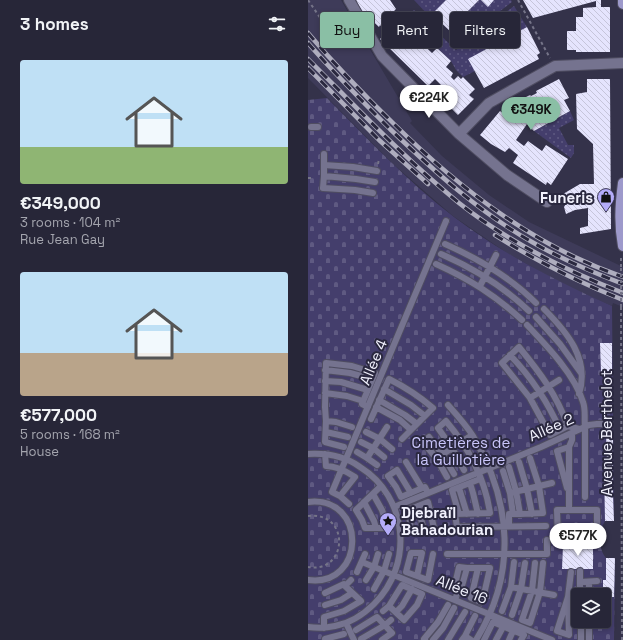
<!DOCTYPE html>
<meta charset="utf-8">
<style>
:root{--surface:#272638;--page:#2f2e40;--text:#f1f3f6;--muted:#a4a5ae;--line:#434353;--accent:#8abfa5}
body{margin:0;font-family:"Space Grotesk",sans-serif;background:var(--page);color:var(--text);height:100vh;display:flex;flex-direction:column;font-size:15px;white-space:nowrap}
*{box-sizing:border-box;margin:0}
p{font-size:13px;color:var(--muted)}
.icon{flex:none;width:22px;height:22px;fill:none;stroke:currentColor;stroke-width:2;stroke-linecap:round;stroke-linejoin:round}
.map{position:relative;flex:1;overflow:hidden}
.sheet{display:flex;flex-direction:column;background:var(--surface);width:308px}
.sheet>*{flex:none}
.hud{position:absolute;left:12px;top:12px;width:243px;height:36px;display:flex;gap:8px}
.controls{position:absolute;left:263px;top:588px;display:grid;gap:8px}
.controls a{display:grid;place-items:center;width:40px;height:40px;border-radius:4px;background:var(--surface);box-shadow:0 2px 6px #0003,0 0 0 1px var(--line);font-size:20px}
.price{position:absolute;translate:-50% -34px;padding:0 9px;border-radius:14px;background:#fff;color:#222;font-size:13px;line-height:26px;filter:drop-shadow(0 1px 2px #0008)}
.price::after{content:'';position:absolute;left:50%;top:24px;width:12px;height:9px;margin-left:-6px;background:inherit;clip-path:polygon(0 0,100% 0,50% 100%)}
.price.current{background:var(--accent);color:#111}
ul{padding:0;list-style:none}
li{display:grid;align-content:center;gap:8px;height:212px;padding:0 20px}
li span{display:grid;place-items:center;height:124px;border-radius:4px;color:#555}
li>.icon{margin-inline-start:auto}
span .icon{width:72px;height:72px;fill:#fffc;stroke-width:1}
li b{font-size:17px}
h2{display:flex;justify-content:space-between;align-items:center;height:48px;padding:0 20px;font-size:17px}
.pill{padding:0 14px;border-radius:4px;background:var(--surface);box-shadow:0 2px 6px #0003,0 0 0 1px var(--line);font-size:14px;line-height:36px}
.pill.current{background:var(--accent);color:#111}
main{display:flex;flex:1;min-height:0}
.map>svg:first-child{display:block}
</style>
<main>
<section class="sheet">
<h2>3 homes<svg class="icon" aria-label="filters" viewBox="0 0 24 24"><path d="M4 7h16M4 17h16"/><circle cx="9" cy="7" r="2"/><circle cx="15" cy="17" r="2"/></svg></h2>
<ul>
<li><span style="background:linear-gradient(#bfe0f5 70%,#8fb573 0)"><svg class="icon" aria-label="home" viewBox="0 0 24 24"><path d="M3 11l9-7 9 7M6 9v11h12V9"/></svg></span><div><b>€349,000</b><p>3 rooms · 104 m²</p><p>Rue Jean Gay</p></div></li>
<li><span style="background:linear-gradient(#bfe0f5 65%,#b9a48a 0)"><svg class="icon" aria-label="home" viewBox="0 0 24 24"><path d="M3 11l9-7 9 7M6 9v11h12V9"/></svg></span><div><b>€577,000</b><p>5 rooms · 168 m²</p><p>House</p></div></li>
</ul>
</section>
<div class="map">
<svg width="315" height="640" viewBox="0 0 315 640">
<defs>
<pattern id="cemetery-stones" width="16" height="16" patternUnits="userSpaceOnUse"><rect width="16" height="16" fill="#443e6c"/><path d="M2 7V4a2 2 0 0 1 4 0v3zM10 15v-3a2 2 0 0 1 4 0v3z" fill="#5f5a82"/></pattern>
<pattern id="park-dots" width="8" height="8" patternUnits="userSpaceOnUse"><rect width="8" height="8" fill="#443e6c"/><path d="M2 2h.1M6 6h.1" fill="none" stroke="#5f5a82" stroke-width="1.8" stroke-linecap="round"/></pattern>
<pattern id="building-back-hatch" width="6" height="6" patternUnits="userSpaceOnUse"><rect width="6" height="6" fill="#e5e4fd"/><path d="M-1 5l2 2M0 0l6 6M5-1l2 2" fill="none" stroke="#c6c5da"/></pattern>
</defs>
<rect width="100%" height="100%" fill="#34324a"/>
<path fill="#3e3b59" d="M0 0H33L104 121 102 123 134 156 181 195 221 222 315 267V307L305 303 304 306 260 287 199 253 145 216 85 164 0 78Z"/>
<path fill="url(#cemetery-stones)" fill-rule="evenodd" d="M19 98C60 139 100 182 146 217 195 254 248 281 304 306L306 521H297C290 532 290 548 298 558H307L306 640H0V100ZM270 595H296V621H270Z"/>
<path fill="url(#park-dots)" d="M106 0H138L122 17Z
M171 0H173L180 6 186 0H203L204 2 149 44 141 36 148 28 153 32 167 18 160 11Z
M206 6 219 27 167 71 155 77 148 70 143 61 98 18 106 10 148 50Z
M262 111 266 120 251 128 260 145H266V153L263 158 226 131Z"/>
<path fill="url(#building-back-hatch)" d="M48 0H82L88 9 83 14 90 20 95 15 109 29 104 34 124 53 129 48 143 61 138 67 145 73 143 77 146 80 150 76 153 79 155 77 167 89 161 95 166 99 150 115 128 93 134 86 127 79 120 86 72 39 79 32 72 25 71 27 53 10Z
M138 0H171L160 11 167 18 153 33 148 28 144 33 124 14Z
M173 0H186L180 7Z
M215 0H293V7H302V52H268V50H259V31H268V17H275V8L288 7V1L225 18Z
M219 27 232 53 229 55 231 59 176 88 160 59Z
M251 79 261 98 256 100 262 111 226 131 219 124 208 140 216 146 220 141 234 151 238 145 260 159 243 185 239 182 238 185 205 163 210 155 201 148 197 152 183 144 172 135 192 111 200 117 206 110 202 105 222 95 223 96 229 93 228 91Z
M279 79H302L303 229 272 234V228L280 226V208L267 210 258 214 256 207 259 202 250 197 272 184H286L285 144 269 129 268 94 279 92Z
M292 343H304V371L293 372Z
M298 432H305V495L306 521H297L296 465H299Z
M255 545 285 546V569H254Z
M298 558H307L306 597H296L295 595V580H298Z"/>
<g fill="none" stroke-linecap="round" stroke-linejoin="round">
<g stroke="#4f4d61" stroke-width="8">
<path id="lane" d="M3 127H10
M16 154V165L45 167 69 171
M16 165V176L48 179 67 182
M16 176 15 188 47 190 65 193
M137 244C171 259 202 277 228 303
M133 254C165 268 195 286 221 311
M128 264C161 279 187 295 214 320
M172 286 188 255
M236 309C259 332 282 359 271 394
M228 317 252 344 273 373
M219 325C239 346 267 375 275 402 278 410 276 419 277 427V497
M202 355C223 377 240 402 252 430
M17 370 42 373 64 379
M17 381 33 382 60 390
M76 389 103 405 117 416
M17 393 39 396 55 401
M222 398 251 380
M71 400 97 415 109 424
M140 405C149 415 158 425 165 436 204 502 209 574 168 640
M68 407 92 420 103 430
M63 419 81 379C97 387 111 396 125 408L94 439
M18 421 17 407 18 363 44 366 67 373 54 404 60 407
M260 426C248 394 233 374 211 347L194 363 222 398 242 435 260 426 271 429
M18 432 40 437
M58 432 72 439 84 449
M53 442 65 448 76 457
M36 447 17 442 18 421 28 422 44 427
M49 452 59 458
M0 454C18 453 37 456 52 467 100 497 106 564 66 604 56 614 42 623 27 626 18 628 9 628 0 627
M17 454 18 466C29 466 38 471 47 477L32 496
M132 456 164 435
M98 462 114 488
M211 462 219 489 224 514
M69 465 59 458 79 427
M201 467 208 491 212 514 235 513 231 486 222 458
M156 470 144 448 130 428 138 421C160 447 177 479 182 513L147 514 149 527 238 526
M195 471 202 493 244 483
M139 477 129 459 115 442 121 437 135 455 146 474
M162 483 165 493 170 514
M151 488 159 514
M259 488 249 451 261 447
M103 493 89 470 80 476 88 487 93 497 117 487 120 493
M202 493 205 514H212
M65 494 74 510 80 528H57L54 520 48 510 73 486
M0 502C60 495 58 588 0 580
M56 502 66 521 68 528
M41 504 32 496 24 492 138 221
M110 506 115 527
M86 507 233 447 281 425 289 424H302
M261 510V447L264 440V433
M151 514 144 490 172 479
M201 526V514H205
M103 528 100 510 120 502 126 528
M289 540V510H249L250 540H293
M139 554H239V540
M54 562 244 640
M206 562 203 587 246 595
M227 563 224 591 214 620 222 623 232 592 235 563
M272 571V595
M49 572 57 554
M109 576 114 553H103L98 572 120 580 125 554
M58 580 66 567 70 554
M272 582 289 581
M281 582V595
M66 589 76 571 81 554
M146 589 151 567 159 568
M17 593 36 584 37 586
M260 597 249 631 261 635 260 597 263 572
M147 600 149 594 152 593 159 568H182L177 590 173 602 163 598 170 568
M17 605 33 600 44 593
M75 611 81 606 94 585 114 594 109 605 96 620 81 606
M194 611 203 587
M88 612 94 606 104 589
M204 615 213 589 217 563
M273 621V640
M281 621V640
M38 623 46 640
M16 628V617L36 611 53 601 37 586 43 580
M48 630 69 617 84 633 74 640
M157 636 167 616
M17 639 36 634
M53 640V639L77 625 83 620
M117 640 116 639 130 622 140 605
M125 640 135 628 146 608
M140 640 157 612
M154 640 157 636 163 640
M176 640 185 622 216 635 213 640
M188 640 195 627
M201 640 205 631"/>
</g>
<g stroke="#4f4d61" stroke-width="12">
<path id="street" d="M41 0 74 56 151 134 199 175 239 202
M151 134 181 103 247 66 315 63"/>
</g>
<g stroke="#4f4d61" stroke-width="12">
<path id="primary" d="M315 0V4
M315 183C312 206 311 224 315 246"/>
</g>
<path stroke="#757488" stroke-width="2" stroke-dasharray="3 3" stroke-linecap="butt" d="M0 0 13 19 40 46
M210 0 242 58
M70 164 71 159
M0 178H4
M313 267V257
M313 307 314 640
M0 516C43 511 40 574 0 567"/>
<use href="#lane" stroke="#75738f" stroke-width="6"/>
<use href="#street" stroke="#75738f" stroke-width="10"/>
<use href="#primary" stroke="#9d99cb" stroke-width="10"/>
<g stroke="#aeadbe" stroke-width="4.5">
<path id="rail" d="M0 33C27 65 56 95 85 123 152 189 226 246 315 277
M0 43C26 73 54 101 82 129 126 171 171 212 224 242 253 259 284 272 315 284
M0 59C49 108 97 159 151 203 200 242 257 270 315 293
M0 68 71 140 120 184
M187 235C228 261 270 282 315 300"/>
</g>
<use href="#rail" stroke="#2a283f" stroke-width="3" stroke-dasharray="9" stroke-linecap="butt"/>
<path stroke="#757488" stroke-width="2" stroke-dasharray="3 3" stroke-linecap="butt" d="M313 307V267"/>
</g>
<defs>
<g id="shop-pin" transform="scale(0.9)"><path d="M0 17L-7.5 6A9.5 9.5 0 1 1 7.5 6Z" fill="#b4acf9" stroke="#2a283f"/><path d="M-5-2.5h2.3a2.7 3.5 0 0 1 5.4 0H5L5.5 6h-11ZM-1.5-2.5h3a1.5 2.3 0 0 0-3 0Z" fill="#111"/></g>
<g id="sight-pin" transform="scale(0.9)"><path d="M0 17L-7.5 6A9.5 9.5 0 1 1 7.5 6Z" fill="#b4acf9" stroke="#2a283f"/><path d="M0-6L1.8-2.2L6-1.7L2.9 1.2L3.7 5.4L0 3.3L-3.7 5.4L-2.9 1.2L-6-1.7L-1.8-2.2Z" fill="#111"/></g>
</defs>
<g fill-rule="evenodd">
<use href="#shop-pin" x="298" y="197"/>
<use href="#sight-pin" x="80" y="521"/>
</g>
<g text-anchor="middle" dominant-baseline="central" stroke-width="4" stroke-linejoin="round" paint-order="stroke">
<g font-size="15" font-weight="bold" fill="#f2f2fe" stroke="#2a283f" text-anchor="end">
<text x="285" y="197">Funeris</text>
<text x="93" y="512" text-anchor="start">Djebraïl<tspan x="93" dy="17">Bahadourian</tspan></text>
</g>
<g font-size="15" fill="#f2f2fe" stroke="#2a283f">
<text transform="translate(65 362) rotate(-67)">Allée 4</text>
<text transform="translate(243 427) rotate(-24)">Allée 2</text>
<text transform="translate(298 433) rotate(-90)">Avenue Berthelot</text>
<text transform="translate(154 589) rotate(22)">Allée 16</text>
</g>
<g font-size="15" fill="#cac6fb" stroke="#2a283f">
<text x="153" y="442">Cimetières de<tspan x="153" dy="17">la Guillotière</tspan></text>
</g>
</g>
</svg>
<div class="controls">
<a><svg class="icon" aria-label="layers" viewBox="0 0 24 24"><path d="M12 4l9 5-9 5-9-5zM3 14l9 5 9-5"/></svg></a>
</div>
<b class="price" style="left:121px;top:119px">€224K</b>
<b class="price current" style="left:223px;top:131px">€349K</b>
<b class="price" style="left:270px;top:557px">€577K</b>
<div class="hud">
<a class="pill current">Buy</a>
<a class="pill">Rent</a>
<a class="pill">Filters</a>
</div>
</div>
</main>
